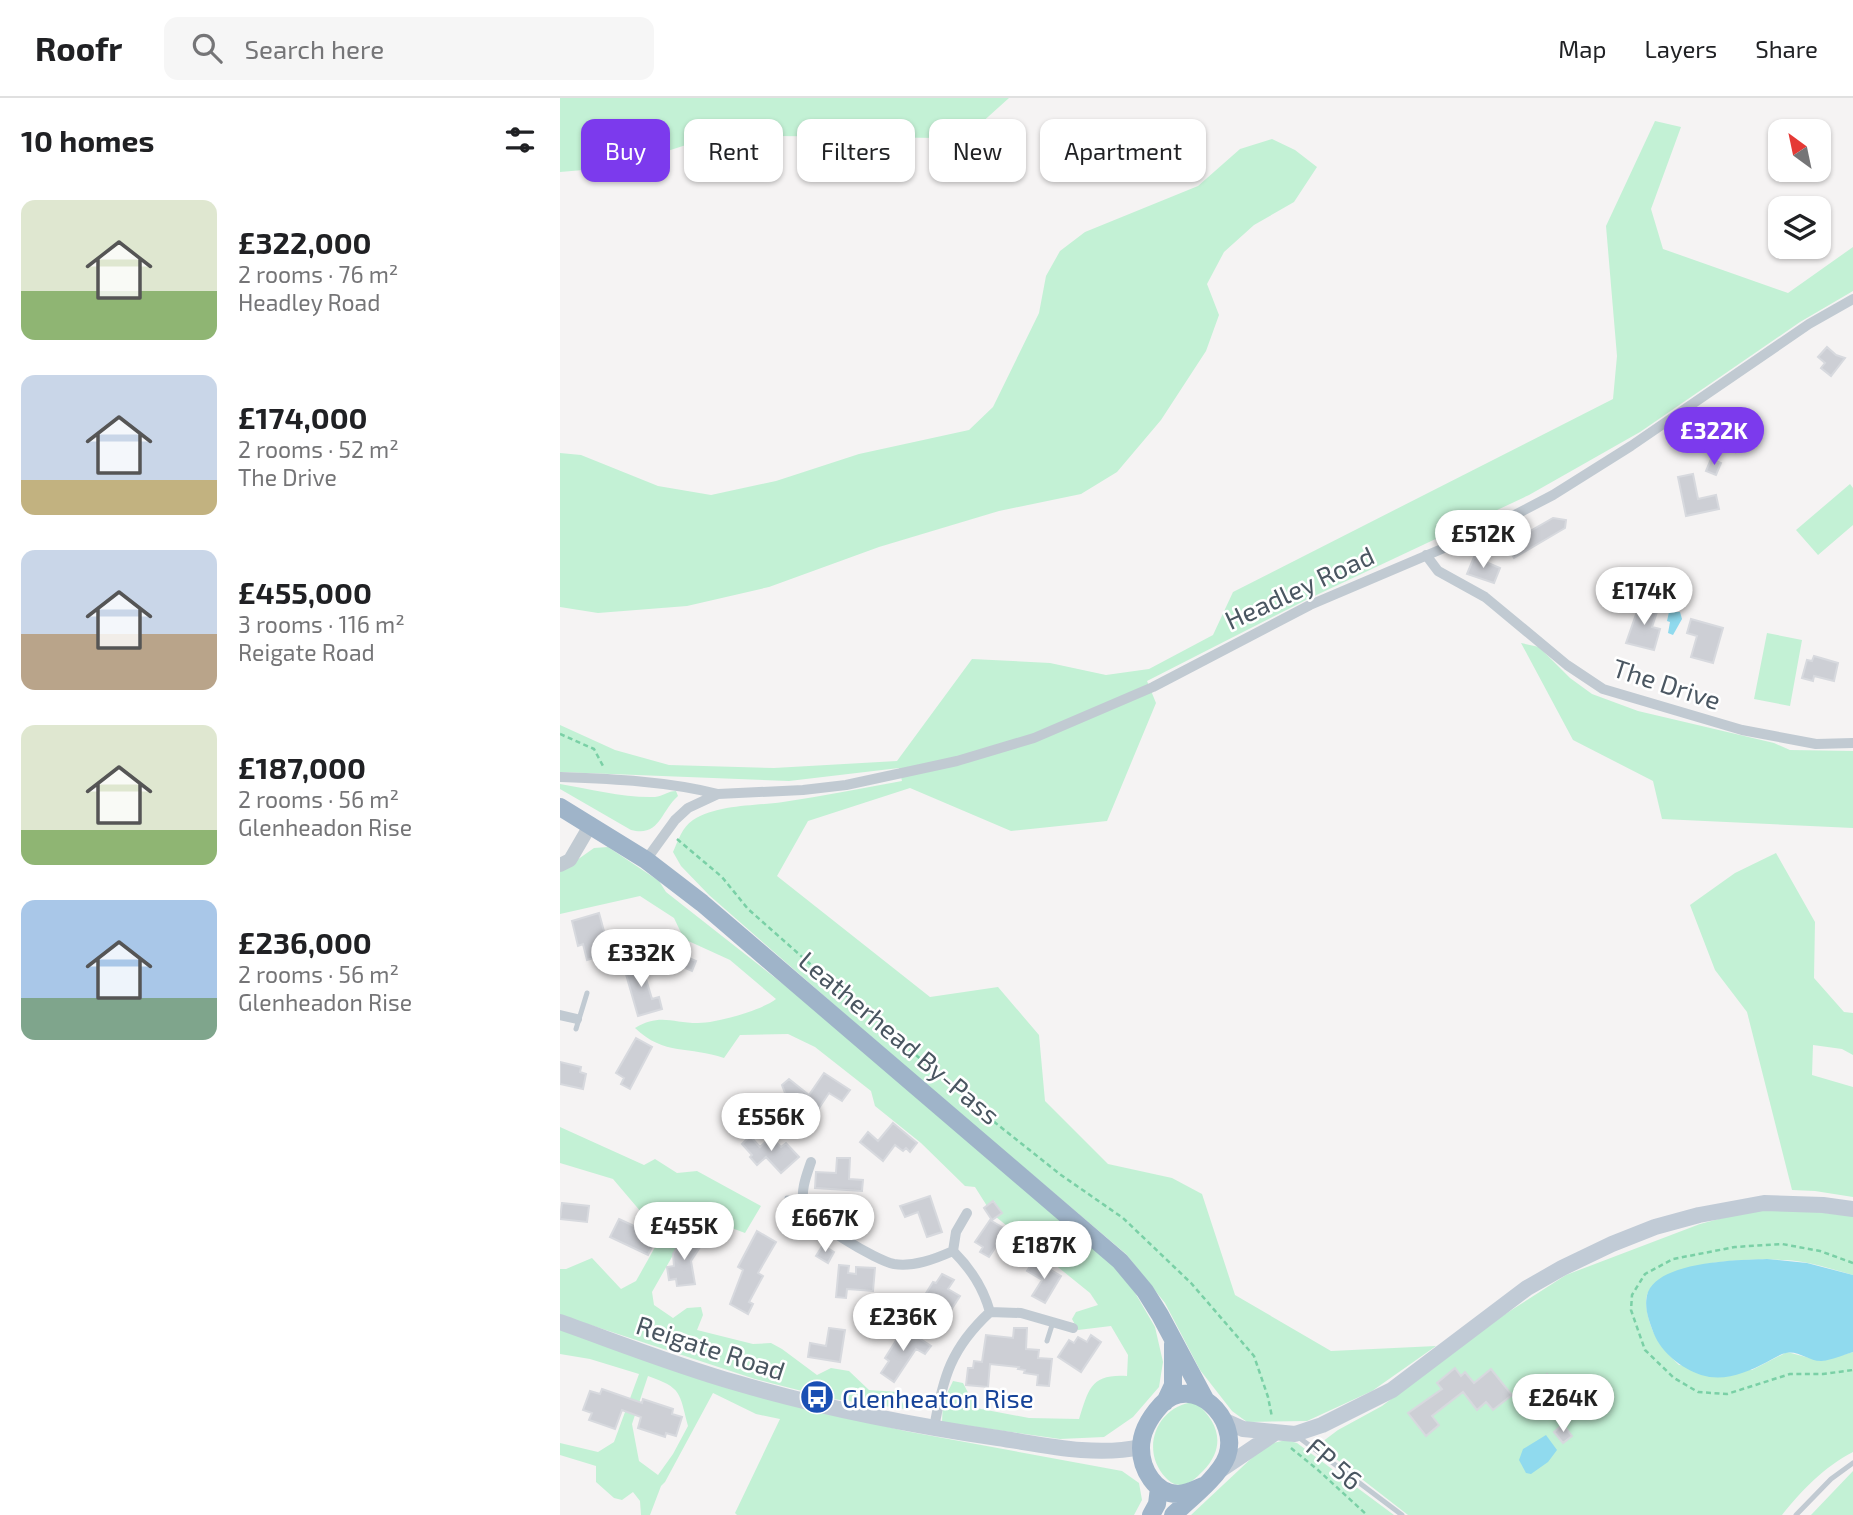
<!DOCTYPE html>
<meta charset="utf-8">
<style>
:root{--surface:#fff;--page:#f6f6f6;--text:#202124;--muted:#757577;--line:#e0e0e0;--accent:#7c3aed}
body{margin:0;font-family:"Exo 2",sans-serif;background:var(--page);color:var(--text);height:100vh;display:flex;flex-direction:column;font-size:26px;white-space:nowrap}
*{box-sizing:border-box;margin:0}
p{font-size:23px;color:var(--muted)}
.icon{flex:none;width:38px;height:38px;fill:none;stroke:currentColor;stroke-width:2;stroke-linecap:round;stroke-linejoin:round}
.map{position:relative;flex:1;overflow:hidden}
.drawer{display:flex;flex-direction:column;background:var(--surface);width:560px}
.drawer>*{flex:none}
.guide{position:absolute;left:21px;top:21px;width:665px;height:63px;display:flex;gap:14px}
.needle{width:46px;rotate:327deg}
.tools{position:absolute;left:1208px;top:21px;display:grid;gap:14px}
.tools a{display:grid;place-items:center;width:63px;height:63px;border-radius:14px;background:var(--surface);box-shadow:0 2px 5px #0004;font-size:35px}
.price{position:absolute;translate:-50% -60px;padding:0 16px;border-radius:24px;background:#fff;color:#222;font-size:23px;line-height:46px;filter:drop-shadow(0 2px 4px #0008)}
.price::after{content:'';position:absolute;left:50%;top:42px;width:21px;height:16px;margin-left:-10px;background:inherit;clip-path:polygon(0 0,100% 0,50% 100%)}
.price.selected{background:var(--accent);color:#fff}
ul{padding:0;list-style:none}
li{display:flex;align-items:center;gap:21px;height:175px;padding:0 21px}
li span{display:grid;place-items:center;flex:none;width:196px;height:140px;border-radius:14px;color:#555}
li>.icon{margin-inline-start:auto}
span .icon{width:84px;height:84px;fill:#fffc;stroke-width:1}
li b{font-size:30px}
h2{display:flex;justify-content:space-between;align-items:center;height:84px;padding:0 21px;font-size:30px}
.tag{padding:0 24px;border-radius:14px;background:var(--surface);box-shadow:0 2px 5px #0004;font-size:24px;line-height:63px}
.tag.selected{background:var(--accent);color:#fff}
header{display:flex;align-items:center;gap:42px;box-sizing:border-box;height:98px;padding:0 35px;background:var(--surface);border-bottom:2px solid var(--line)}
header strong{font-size:33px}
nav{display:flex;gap:38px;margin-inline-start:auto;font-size:24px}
.search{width:490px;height:63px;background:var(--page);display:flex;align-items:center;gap:18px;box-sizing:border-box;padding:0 24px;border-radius:14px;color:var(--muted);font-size:26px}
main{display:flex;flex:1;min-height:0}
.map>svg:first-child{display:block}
</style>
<header>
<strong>Roofr</strong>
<div class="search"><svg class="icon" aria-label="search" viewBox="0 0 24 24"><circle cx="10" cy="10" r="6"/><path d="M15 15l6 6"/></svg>Search here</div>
<nav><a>Map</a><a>Layers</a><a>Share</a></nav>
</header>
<main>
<section class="drawer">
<h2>10 homes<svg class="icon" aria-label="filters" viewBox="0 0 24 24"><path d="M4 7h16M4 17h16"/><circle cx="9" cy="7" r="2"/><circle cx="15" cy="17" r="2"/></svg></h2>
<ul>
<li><span style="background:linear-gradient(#dfe7d0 65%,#8fb573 0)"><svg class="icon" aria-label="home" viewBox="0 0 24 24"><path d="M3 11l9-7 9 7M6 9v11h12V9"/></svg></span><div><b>£322,000</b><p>2 rooms · 76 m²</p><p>Headley Road</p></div></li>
<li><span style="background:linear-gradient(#c9d6e8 75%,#c2b280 0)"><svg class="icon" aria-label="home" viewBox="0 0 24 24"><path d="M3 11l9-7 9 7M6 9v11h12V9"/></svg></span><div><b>£174,000</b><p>2 rooms · 52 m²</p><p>The Drive</p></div></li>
<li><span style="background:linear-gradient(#c9d6e8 60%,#b9a48a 0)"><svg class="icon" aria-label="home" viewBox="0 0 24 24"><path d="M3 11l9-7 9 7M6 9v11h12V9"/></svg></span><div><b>£455,000</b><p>3 rooms · 116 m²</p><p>Reigate Road</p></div></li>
<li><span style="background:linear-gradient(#dfe7d0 75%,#8fb573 0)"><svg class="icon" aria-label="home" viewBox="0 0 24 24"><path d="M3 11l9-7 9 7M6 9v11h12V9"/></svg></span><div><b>£187,000</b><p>2 rooms · 56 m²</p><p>Glenheadon Rise</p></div></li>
<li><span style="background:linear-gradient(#a9c7e8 70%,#7fa58c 0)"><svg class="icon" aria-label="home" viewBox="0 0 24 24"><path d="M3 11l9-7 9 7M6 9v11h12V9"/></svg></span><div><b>£236,000</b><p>2 rooms · 56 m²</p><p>Glenheadon Rise</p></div></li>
</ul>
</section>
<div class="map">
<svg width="1293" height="1417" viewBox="0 0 1293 1417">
<rect width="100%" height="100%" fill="#f5f3f3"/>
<path fill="#c3f1d5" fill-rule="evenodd" d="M0 0H449L419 27 380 40 217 38 126 47 58 69 0 74Z
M1095 23 1121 29 1091 111 1103 151 1228 195 1293 149V193L1240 224 1080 334 969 397 746 502 587 583 596 605 547 723 451 733 350 690 248 723 217 778 370 899 438 889 479 937 485 1003 548 1066 612 1080 642 1096 675 1197 771 1253 876 1248 812 1293 747 1323 687 1324 672 1313 640 1272 605 1205 566 1156 342 966 149 797 121 768 113 754C118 743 122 729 133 722 158 706 195 708 223 704 263 698 302 690 342 683L339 670 229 683 0 674V627L55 652 109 667 214 670 337 663 412 561 490 565 546 577 589 571 653 537 673 494 1053 301 1057 258 1046 128Z
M712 41 735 52 757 69 734 104 694 127 664 154 647 186 659 217 646 253 601 322 557 374 521 396 439 413 319 449 209 489 127 508 38 515 0 509V355L21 357 98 388 151 397 216 383 299 356 409 332 433 309 479 215 486 178 500 153 525 134 638 88 680 51Z
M1290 386 1293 390V427L1258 457 1236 432Z
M1207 535 1242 542 1230 608 1194 601Z
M961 545 979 549 1010 580 1032 596 1078 613 1214 645 1230 652 1293 653V730L1102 721 1093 683 1013 642Z
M0 686C30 691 64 700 95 699 103 698 108 693 116 693L118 698C100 714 100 739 71 732L0 691Z
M48 749 99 783 106 794 232 893 550 1164 574 1193 595 1229 603 1264 599 1289 573 1319 544 1339 500 1341 382 1324 383 1304 393 1283 403 1285 416 1310 469 1320 519 1321C529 1290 531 1276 567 1278L568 1257 551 1228 518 1232 512 1221 516 1214 538 1207 530 1195 436 1119 442 1115 434 1103 427 1108 415 1089 405 1088 361 1045 315 1008 311 993 255 949 228 936 180 937 164 960C130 948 104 958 75 930 100 915 112 925 138 925 157 925 202 912 216 901L170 862 124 841 114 820 80 798 0 816V774L34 750Z
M1216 755 1255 824 1254 880 1284 914 1293 915V957L1282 951 1253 947 1252 977 1293 989V1099L1255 1093 1232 1092 1187 914 1155 872 1130 807 1175 775Z
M0 1029 84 1067 95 1061 117 1075 137 1073 201 1108 185 1135 161 1126 140 1120 130 1139 125 1136 92 1194 94 1207 113 1220 127 1210 141 1209 143 1217 137 1232 193 1246 211 1245 222 1251 257 1277 271 1270 289 1273 309 1292 338 1294 345 1311 273 1301 195 1281 0 1217V1171H6L32 1160 61 1191 76 1183 103 1135 87 1121 53 1081 0 1065Z
M1229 1111 1293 1118V1177C1271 1171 1248 1163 1225 1162 1193 1160 1107 1162 1089 1193 1085 1199 1086 1207 1087 1213 1091 1237 1103 1251 1119 1267L1192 1272 1227 1254 1261 1263 1293 1254V1354C1265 1368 1241 1393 1222 1417H848L758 1347 778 1332 822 1308 939 1220 1006 1177 1140 1126 1185 1114Z
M0 1229 228 1305 345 1333 562 1373 579 1385 582 1402 574 1417H177L175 1415 220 1321 196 1316 153 1295 105 1384 101 1388 90 1417H81L80 1403 73 1394 62 1402 54 1400 36 1384V1368L0 1357V1345L38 1354 54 1344 79 1276 30 1261 0 1256ZM88 1278C122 1290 119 1294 128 1328L113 1356 98 1377 79 1363 72 1326Z
M635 1304C660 1325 666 1349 643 1373 636 1380 629 1387 620 1387 614 1387 610 1384 606 1380 579 1352 597 1307 635 1304Z
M726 1342 737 1345 834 1417H631L696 1356 709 1346Z
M1293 1373V1417H1251Z"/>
<path fill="#90daee" d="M1109 514H1120L1122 521 1113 537 1108 535 1110 524 1107 523Z
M1207 1161 1247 1165 1293 1177V1254C1283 1257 1272 1262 1262 1263 1250 1264 1238 1252 1226 1255 1220 1256 1213 1261 1207 1264 1186 1275 1164 1284 1141 1277 1121 1270 1102 1255 1094 1236 1089 1223 1083 1208 1088 1194 1101 1163 1178 1162 1207 1161Z
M986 1337 997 1352 988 1364 971 1376 966 1375 959 1362 963 1351Z"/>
<path fill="#cdcfd5" stroke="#d7d9de" stroke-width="2" d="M1267 249 1276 257 1285 260 1271 278 1261 270 1265 265 1258 259Z
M1185 318 1192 328 1184 333 1191 344 1176 354 1162 332Z
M1151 361 1161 365 1156 377 1146 373Z
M1133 376 1138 401 1156 397 1159 411 1126 418 1118 379Z
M993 420 1006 422 1005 430 954 460 946 447Z
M914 459 940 470 934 485 907 476Z
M1047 477 1082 488 1077 503 1056 496 1054 502 1045 499 1041 494Z
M1081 502 1099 508 1092 529 1100 531 1094 552 1066 545Z
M1131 521 1163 530 1153 565 1131 559 1137 538 1127 535Z
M1254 558 1278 565 1274 583 1254 578 1253 583 1242 580 1247 562 1252 563Z
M39 815 50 855 27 862 23 846 18 848 12 823Z
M122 857 136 863 132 873 118 867Z
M80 861 92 901 99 899 102 911 78 918 63 866Z
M76 940 92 949 70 991 61 986 64 980 56 975Z
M0 964 21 969 20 974 26 976 23 991 0 986Z
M264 975 290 992 282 1003 269 995 251 1022 244 1015 247 1009 225 995 222 987 229 981 249 997Z
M333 1025 357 1045 350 1054 346 1050 343 1053 335 1047 323 1063 300 1044 308 1034 318 1043Z
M190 1038 200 1049 211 1039 221 1049 226 1045 239 1059 221 1075 206 1059 197 1067 190 1059 192 1057 182 1046Z
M277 1060H290L289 1081 303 1082 302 1093 255 1090 256 1074 276 1075Z
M370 1098 382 1134 367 1139 358 1114 345 1119 340 1108Z
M433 1103 442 1115 432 1122 424 1110Z
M2 1105 29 1108 27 1124 0 1121Z
M59 1121 87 1134 84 1140 94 1145 88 1157 50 1139Z
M430 1122 447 1132 429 1159 420 1154 423 1149 415 1144Z
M197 1133 216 1144 198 1175 203 1178 189 1204 193 1206 188 1216 170 1206 183 1172 178 1169Z
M125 1136 142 1146 131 1163 135 1186 117 1188 116 1181 109 1182 107 1169 114 1168 113 1156Z
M263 1147 274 1154 268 1165 256 1158Z
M474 1162 501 1178 485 1205 472 1198 482 1182 467 1173Z
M279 1167 289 1168 288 1175 296 1176V1169L315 1170 313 1193 287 1191 286 1200 276 1199Z
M382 1176 394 1182 388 1191 400 1198 391 1212 365 1197 373 1184 376 1185Z
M332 1209 341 1215 331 1230 322 1224Z
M269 1230 285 1232 280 1264 248 1259 250 1245 266 1248Z
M344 1230 371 1248 365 1256 356 1251 334 1284 321 1275 329 1263 325 1260Z
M454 1230H467L466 1251 479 1252 478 1260 492 1261 489 1288 477 1287 478 1277 464 1275 465 1272 458 1271 459 1269 430 1266 428 1289 406 1287 408 1270H413L414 1263 422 1264 426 1237 453 1240Z
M531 1237 541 1244 521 1274 498 1259 509 1242 514 1245 518 1239 527 1244Z
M895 1270 901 1278 905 1274 914 1285 931 1271 952 1297 933 1312 926 1304 917 1312 903 1294 872 1318 879 1327 866 1338 848 1315 882 1291 877 1285Z
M987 1276 999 1290 992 1296 980 1283Z
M42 1291 82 1305 83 1301 113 1311 112 1316 122 1319 116 1338 106 1335 105 1339 78 1330 81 1319 62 1312 55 1331 29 1322 32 1315 23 1312 30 1293 40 1296Z
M1003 1326 1012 1338 1003 1345 994 1334Z"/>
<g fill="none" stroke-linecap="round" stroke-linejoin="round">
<path stroke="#7ad0a6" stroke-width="2.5" stroke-dasharray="5 3.5" stroke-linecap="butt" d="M0 636 34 651 43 668
M117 741 162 779 188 811 249 865 428 1019 501 1077 563 1120 631 1185 694 1258 708 1299 712 1319
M1293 1165 1260 1153 1222 1146 1175 1149 1113 1161 1085 1176 1072 1197 1071 1212 1085 1252 1114 1280 1138 1294 1167 1296 1230 1276H1263L1293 1272
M731 1350 758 1372 807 1417"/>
<path stroke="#c1cad2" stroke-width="5" d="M16 931 27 895
M227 1100 242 1101
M487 1243 493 1224
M737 1338 842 1417
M1236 1417 1271 1381 1293 1365"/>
<path stroke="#c1cad2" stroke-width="10" d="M866 457 878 473 925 499 1007 567 1043 591 1182 632 1256 646 1293 645
M0 679C53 681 107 683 158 696
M86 762 115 722 128 710 158 696 243 692 286 687 397 663 474 640 593 589 750 507 924 433 993 397 1071 348 1249 226 1293 201
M0 917 17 921
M251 1064C247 1076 240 1093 244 1106 249 1123 317 1163 334 1166 354 1169 375 1161 393 1153
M430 1214 461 1215 513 1230
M374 1330C383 1279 391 1250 430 1214 423 1189 411 1171 393 1153L396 1134 407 1115"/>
<path stroke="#c1cad2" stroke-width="14" d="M0 767 10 762 31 726"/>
<path stroke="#c1cbd6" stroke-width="16" d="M0 1224C59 1245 117 1268 177 1285 262 1310 350 1327 438 1340 484 1347 534 1359 581 1349
M663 1322 683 1331 735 1336 762 1327 832 1292 967 1190 1002 1170 1052 1146 1095 1129 1139 1117 1204 1105 1263 1107 1293 1111
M659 1373 715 1335"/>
<path stroke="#9fb4c9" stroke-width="18" d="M0 709 86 762 142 805 560 1163 585 1193 600 1217 645 1301
M605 1304 613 1287V1246
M591 1417 597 1406 599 1390
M613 1417C629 1402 660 1378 667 1358 680 1321 633 1274 601 1307 591 1318 581 1334 581 1350 581 1371 595 1396 618 1396 627 1396 636 1391 643 1388"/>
</g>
<defs>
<g id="bus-disc" transform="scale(1.75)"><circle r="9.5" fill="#1a4fb4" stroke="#fff"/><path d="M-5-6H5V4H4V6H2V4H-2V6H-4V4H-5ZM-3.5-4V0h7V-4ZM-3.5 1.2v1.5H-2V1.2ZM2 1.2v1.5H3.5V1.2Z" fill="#fff"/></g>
</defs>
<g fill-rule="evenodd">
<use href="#bus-disc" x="257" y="1299"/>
</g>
<g text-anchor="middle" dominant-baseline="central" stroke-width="5" stroke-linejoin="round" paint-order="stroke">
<g font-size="26" fill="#4a5661" stroke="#fff">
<text transform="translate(739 489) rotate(-25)">Headley Road</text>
<text transform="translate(1107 585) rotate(18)">The Drive</text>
<text transform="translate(340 939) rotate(40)">Leatherhead By-Pass</text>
<text transform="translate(151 1249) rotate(18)">Reigate Road</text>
<text transform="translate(775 1365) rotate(41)">FP 56</text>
</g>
<g font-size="26" fill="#164399" stroke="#fff" text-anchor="start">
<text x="282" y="1299">Glenheaton Rise</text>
</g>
</g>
</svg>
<div class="tools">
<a><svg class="needle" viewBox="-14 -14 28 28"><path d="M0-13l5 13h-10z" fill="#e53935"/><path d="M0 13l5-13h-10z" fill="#757577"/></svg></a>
<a><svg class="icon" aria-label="layers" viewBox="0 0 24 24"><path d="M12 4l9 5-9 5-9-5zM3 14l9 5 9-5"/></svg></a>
</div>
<b class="price selected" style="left:1154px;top:369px">£322K</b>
<b class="price" style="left:923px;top:472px">£512K</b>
<b class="price" style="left:1084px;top:529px">£174K</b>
<b class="price" style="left:81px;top:891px">£332K</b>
<b class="price" style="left:211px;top:1055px">£556K</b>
<b class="price" style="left:265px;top:1156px">£667K</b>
<b class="price" style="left:124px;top:1164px">£455K</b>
<b class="price" style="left:484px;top:1183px">£187K</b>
<b class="price" style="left:343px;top:1255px">£236K</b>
<b class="price" style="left:1003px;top:1336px">£264K</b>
<div class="guide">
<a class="tag selected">Buy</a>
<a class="tag">Rent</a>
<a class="tag">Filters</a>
<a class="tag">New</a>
<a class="tag">Apartment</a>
</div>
</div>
</main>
